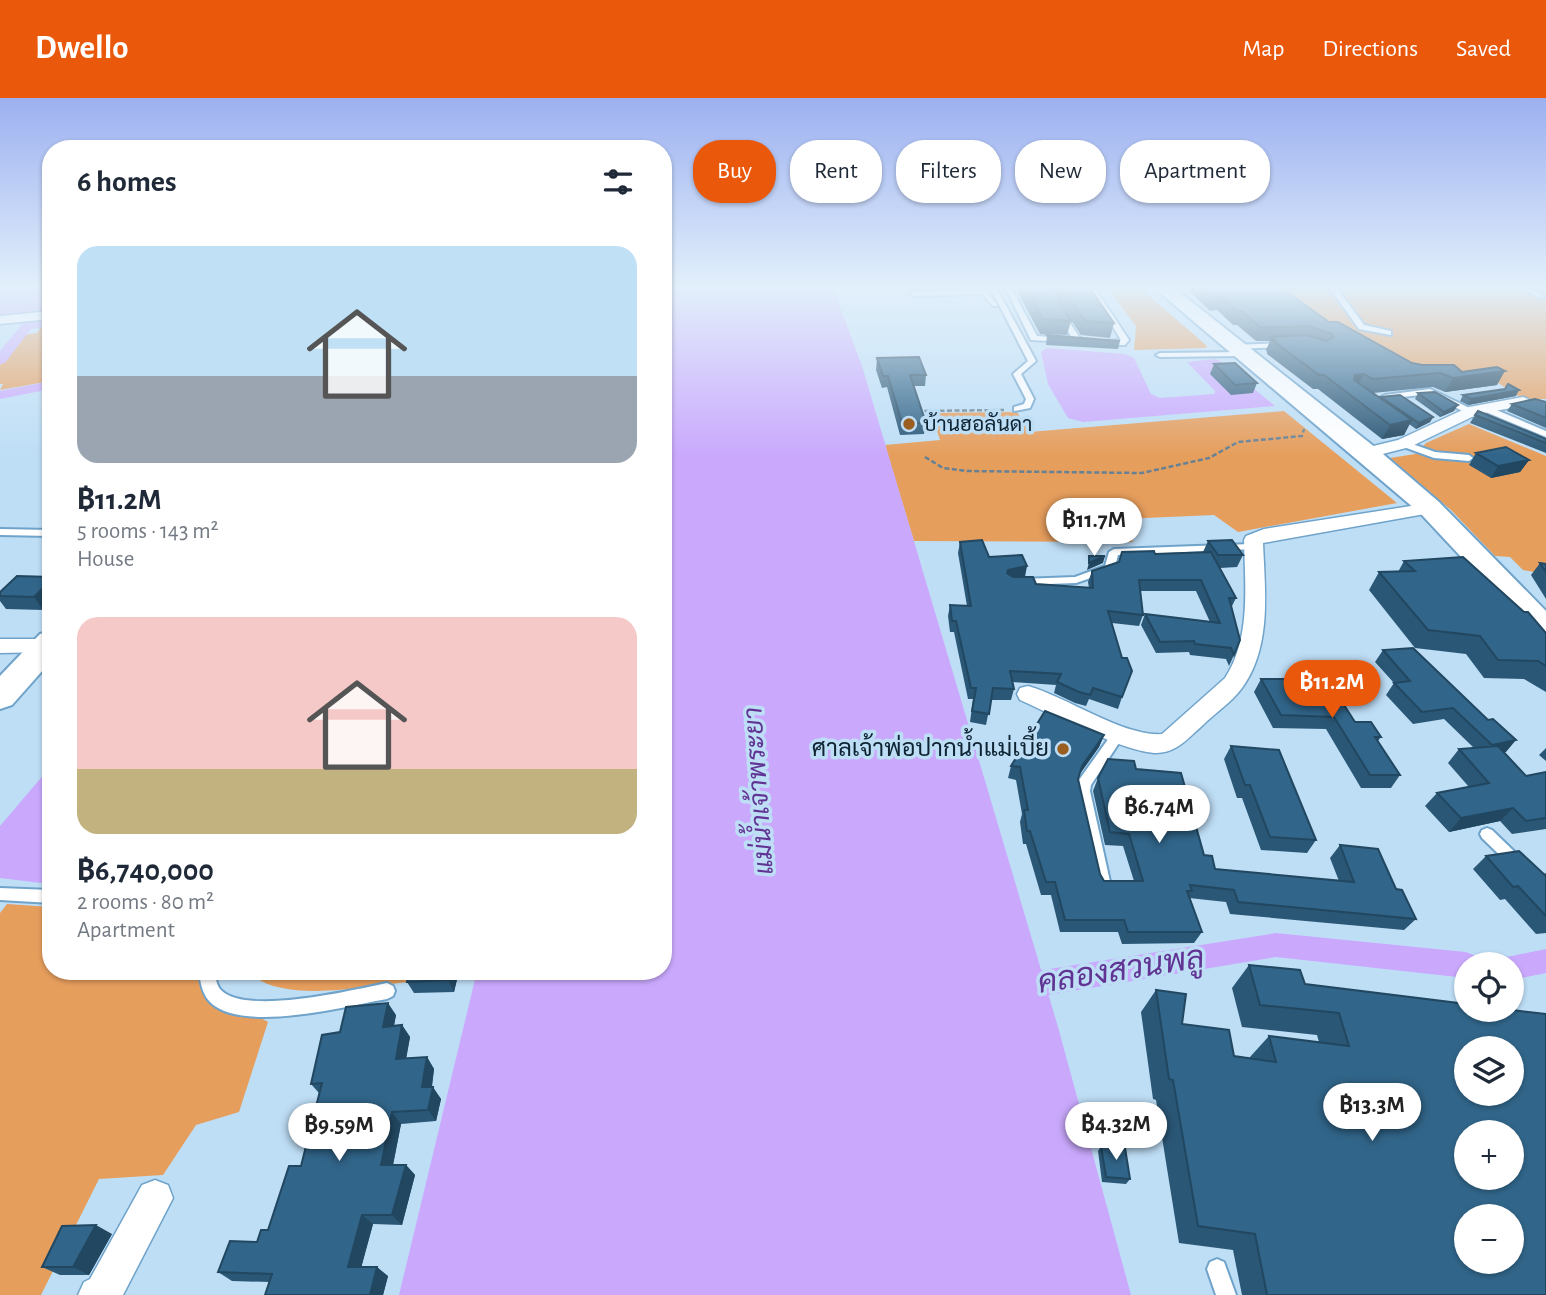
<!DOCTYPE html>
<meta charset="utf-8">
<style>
:root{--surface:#fff;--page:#f6f6f7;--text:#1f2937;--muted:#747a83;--accent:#ea580c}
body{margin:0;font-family:"Alegreya Sans",Sarabun,sans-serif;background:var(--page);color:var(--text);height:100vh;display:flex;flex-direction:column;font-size:26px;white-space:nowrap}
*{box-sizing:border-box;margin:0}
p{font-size:23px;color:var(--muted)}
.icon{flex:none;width:38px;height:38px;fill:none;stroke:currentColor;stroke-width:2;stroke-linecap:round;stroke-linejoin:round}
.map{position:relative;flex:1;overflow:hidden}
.panel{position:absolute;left:42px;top:42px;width:630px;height:840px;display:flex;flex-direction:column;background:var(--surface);border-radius:28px;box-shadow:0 2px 5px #0004}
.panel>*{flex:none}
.guide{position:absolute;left:693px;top:42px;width:665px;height:63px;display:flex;gap:14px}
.tools{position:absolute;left:1454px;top:854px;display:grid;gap:14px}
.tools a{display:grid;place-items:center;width:70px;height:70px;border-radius:50%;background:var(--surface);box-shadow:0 2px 5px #0004;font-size:35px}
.price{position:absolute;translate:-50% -60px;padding:0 16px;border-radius:24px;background:#fff;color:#222;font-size:23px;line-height:46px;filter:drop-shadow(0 2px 4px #0008)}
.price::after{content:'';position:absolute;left:50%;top:42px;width:21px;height:16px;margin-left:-10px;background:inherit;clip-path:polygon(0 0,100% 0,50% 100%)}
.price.active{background:var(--accent);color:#fff}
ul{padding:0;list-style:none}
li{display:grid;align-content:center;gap:14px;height:371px;padding:0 35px}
li span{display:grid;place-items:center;height:217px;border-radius:21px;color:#555}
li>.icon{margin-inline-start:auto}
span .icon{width:126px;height:126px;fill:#fffc;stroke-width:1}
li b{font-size:30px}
h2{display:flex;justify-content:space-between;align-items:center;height:84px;padding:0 35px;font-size:30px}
.pill{padding:0 24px;border-radius:28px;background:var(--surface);box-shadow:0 2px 5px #0004;font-size:24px;line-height:63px}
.pill.active{background:var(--accent);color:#fff}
header{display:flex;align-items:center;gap:42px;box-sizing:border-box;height:98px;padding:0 35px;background:var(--accent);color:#fff}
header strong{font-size:33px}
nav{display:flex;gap:38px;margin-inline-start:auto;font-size:24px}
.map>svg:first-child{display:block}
</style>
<header>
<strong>Dwello</strong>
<nav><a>Map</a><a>Directions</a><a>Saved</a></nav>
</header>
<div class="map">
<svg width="1546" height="1197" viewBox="0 0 1546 1197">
<rect width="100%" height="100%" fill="#bedef6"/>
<path fill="#e69e5d" d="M1107 189H1139L1207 248 1206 250 1134 252 1136 228Z
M1266 189H1538L1546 194V301H1523L1489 279H1415Z
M51 227V283L0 292 3 286H0V267L24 237 37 235 42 228Z
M1284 313 1397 405 1238 434 1214 417 1122 421 1133 444 914 443 885 347 940 342 931 315 1017 314 1029 334Z
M1469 326 1546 358V476L1523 472 1510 459 1495 458 1451 412 1390 360 1415 356 1426 345Z
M7 806 51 809V873H213L216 895 268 924 239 1014 196 1027 163 1077 99 1081 41 1197H0V815Z
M248 873H411L408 884C366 888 279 907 248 873Z"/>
<path fill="#caa9fd" d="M51 189V214L0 219V192Z
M663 189H832L834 193 862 268 1058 929 1131 1197H399L477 873H663Z
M1047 250 1125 256 1134 260 1151 296 1160 300 1214 296 1215 293 1187 264 1215 261 1220 263 1275 308 1083 324 1068 320 1048 286 1041 254Z
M51 668V781L41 785 0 780V728Z"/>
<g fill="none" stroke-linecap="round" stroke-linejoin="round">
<path fill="#caa9fd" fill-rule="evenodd" d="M51 221V229L31 231 5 265 0 266V253L23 225Z
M51 283V291L0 301V293Z
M1276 835 1466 854 1476 858 1479 866H1466V880L1276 859 1018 902 1008 898 1004 889 1008 880 1018 876Z
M1546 851V875L1512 882V866H1500L1502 860Z"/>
<g stroke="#6fa3ca" stroke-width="4">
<path id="lane" d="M990 189H996L1036 263 1021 276 1034 301 1030 310 1014 313V309L1024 306 1026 301 1013 276 1028 263Z
M1002 189H1009L1013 193 1037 238 1063 240H1066V244L1031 242 1008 195Z
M1088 189H1094L1129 242 1125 247H1106L1102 245 1106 243 1121 242Z
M1329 189H1336L1364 227 1391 233V237L1359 231Z
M1519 189H1527L1545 199 1540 200Z
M984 192 997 206V208H993L982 196 913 198 910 196 913 194Z
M1060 216H1064L1082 243 1081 245H1075L1058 217Z
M1285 245V249H1282L1234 251 1230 249 1234 247Z
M1245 254 1246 256 1242 258 1160 259 1156 257 1160 255Z
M1430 291 1482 316 1483 318 1476 320 1429 296 1385 301 1381 299 1385 297Z
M1481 308H1487L1546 333V339L1481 312Z
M1404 343 1435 354 1469 357 1473 360 1469 363 1434 360 1401 348V344Z
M0 431 51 432V438L0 437Z
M1251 446 1256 449 1255 451 1118 457 1114 472 1076 485 1021 487 1016 484 1021 481 1075 479 1105 468 1109 454 1114 451Z
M1119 631 1124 633 1125 636 1091 687 1090 693 1111 788 1109 793 1104 794 1099 793 1097 788 1076 693 1079 682 1114 633Z
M1487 730 1492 732 1522 761 1524 765 1522 769 1517 771 1512 769 1482 740 1480 736 1482 732Z
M0 790 51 792V805L0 802Z
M199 873H215C216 880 216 888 222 893 248 917 353 892 387 885L393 888 395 893 393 898 387 901C346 908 242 936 210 904 202 896 200 883 199 873Z
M1217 1161 1224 1164 1236 1197H1216L1207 1171 1210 1164Z"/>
</g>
<g stroke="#6fa3ca" stroke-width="3">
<path id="street" d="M51 213V221L0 226V218Z
M1523 299 1528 301 1531 304 1528 307 1478 316 1410 349 1367 360 1359 355 1361 351 1398 342 1469 309Z
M1430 405 1439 410 1436 414 1263 445C1265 493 1272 549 1242 590 1232 604 1215 615 1203 627 1188 640 1176 656 1154 655 1119 652 1054 617 1020 602L1017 596 1020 590 1028 588C1067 599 1124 639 1162 636L1225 580C1251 540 1245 488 1244 442L1246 438 1264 431Z
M0 541H47L51 542V554L0 555Z
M155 1082 168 1087 173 1100 123 1197H78L84 1184 90 1181 142 1087Z"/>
</g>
<g stroke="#6fa3ca" stroke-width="4">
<path id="secondary" d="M1153 189H1173L1376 350 1439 404 1546 513V541L1535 538 1421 416Z
M51 533V563L12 607 0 611V578L40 536Z"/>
</g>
<path stroke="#668194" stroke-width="2" stroke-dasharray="4.5 2" stroke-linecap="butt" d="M997 312H1004"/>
<path stroke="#668194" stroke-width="2.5" stroke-dasharray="5 2.5" stroke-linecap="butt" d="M917 313 1004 312
M925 359 943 370 967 373 1142 375 1209 360 1238 344 1302 338 1304 331"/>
<use href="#lane" fill="#fff" fill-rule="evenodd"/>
<use href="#street" fill="#fff" fill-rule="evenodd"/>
<use href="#secondary" fill="#fff" fill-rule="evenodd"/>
</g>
<path fill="#2a5776" d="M1015 189H1089L1114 225 1110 240 1081 237 1059 204 1071 223 1067 237 1040 236Z
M1192 189H1280L1329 224 1412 265 1422 267 1462 274 1497 287 1445 294 1433 289 1373 295 1380 300 1381 299 1433 319 1430 324 1416 331 1409 326 1404 337 1382 341 1318 291H1313L1267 256V254L1266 252 1270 243H1256L1237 227H1233L1217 212 1210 213 1190 194Z
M1047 237 1120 243 1118 251 1046 247Z
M877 260 926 277 925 288H914L926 325 924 336 900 337 887 289 882 290 876 272Z
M1214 266 1257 285 1253 295 1231 297 1210 276Z
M1418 295 1454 313 1440 319 1415 301Z
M1463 297 1516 298 1468 307 1460 303Z
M1546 304V330L1507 313 1512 306Z
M1475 317 1546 341V355L1470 325Z
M1476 355 1529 362 1520 374 1491 380 1469 367Z
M1208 443 1243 457 1237 469 1220 470 1236 500 1231 510 1234 557 1229 568 1226 561 1190 557 1189 554 1156 555 1141 527 1145 516 1210 524 1196 493H1140L1143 517 1139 528 1112 525 1122 599 1118 611 1089 601 1086 608 1075 605 1054 595 1056 587 1012 584 1014 591 1011 602H991L986 627 970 624 973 601H968L954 534H950L948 518 950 507 967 508 958 455 960 444 1036 486 1089 490 1088 484 1092 473 1155 456 1203 454Z
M1404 463 1546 568V594L1524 581 1484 580 1466 556 1415 550 1369 492 1379 474H1398Z
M1540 465 1546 466V501L1531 477Z
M51 479V504L43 512 6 511 0 503V494Z
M1383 552 1506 654H1504L1526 678 1546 674V731L1512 736 1500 723 1449 734 1425 708 1437 695 1469 689 1448 665 1459 651 1474 650 1444 621 1413 626 1386 597 1394 585 1375 564Z
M1261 581 1298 590 1381 639 1378 643 1400 677 1391 690H1361L1326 631 1273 630 1254 594Z
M1104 637 1099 649 1079 677 1078 681 1100 776 1104 783H1134L1123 748 1105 747 1093 693 1098 680 1136 671 1215 771 1339 783 1330 760 1340 747 1396 791 1416 821 1404 832 1230 816 1226 804 1189 800 1202 834 1194 845 1122 846 1118 834H1060L1051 797H1041L1026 746H1023L1020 724 1022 716 1016 682 1008 680 1011 668Z
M1231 648 1316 742 1307 755 1261 752 1242 700H1237L1224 661Z
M1546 650V663L1539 657Z
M1486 758 1544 776 1546 775V835L1536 836 1505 801 1500 802 1473 771Z
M1249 867 1305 886 1466 906 1546 1197H1242L1233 1152 1179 1145 1156 1002 1153 1001 1141 914 1156 892 1182 926 1234 958 1250 960V959L1269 938 1319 944 1317 937 1242 929 1232 890Z
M459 873 454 894 414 895 407 884Z
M396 917 394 928 402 927 410 939 406 960 427 959 434 971 432 989 441 1001 436 1023 401 1026 393 1067H406L415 1077 402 1127 373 1126 361 1169 388 1178 383 1197H265L269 1184 232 1183 218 1174 257 1144 268 1132 301 1068 319 995 311 986 340 934Z
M1101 1048 1130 1081 1126 1086 1102 1084 1098 1053Z
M112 1136 89 1177H60L42 1169Z"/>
<path fill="#224760" d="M1505 273 1497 287 1445 294 1453 280Z
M1364 276 1357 290 1348 291 1355 277Z
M1519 292 1516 298 1468 307 1471 301Z
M1458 307 1454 313 1440 319 1444 314Z
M1433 319 1430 324 1416 331 1419 325Z
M1412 322 1404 337 1382 341 1390 327Z
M1529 362 1520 374 1491 380 1498 368Z
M1105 458 1103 465 1087 472 1089 465Z
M1027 468 1025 479 1006 483 1008 472Z
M51 482V504L43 512 34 499Z
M1104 637 1099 649 1077 680 1082 668Z
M1516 642 1506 654 1482 658 1492 647Z
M1513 710 1500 723 1449 734 1461 720Z
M450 873H459L454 894 448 882Z
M388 905 396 917 391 942 383 929Z
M402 927 410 939 404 973 396 961Z
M427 959 434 971 430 1001 422 989Z
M433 989 441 1001 436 1023 428 1012Z
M392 1014 401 1026 391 1077 381 1067Z
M406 1067 415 1077 402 1127 392 1117Z
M362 1117 373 1126 359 1178 348 1169Z
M96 1127 112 1136 89 1177 73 1169Z
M377 1169 388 1178 383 1197H370Z"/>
<path fill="#316589" stroke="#224760" stroke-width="2" fill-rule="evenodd" d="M1025 189H1052L1060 200 1059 204 1071 223 1043 221Z
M1062 189H1089L1114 225 1085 223Z
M1202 189H1280L1329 224H1338L1412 265 1422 267H1454L1462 274 1497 269 1505 273 1453 280 1440 275 1373 281 1364 276 1355 277 1354 282 1412 322 1390 327 1324 277H1319L1272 242H1275L1271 239 1307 237 1326 243 1334 239 1332 236 1308 228 1261 230 1242 213 1238 214 1221 199 1214 200Z
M1047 237 1120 243 1048 238Z
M919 259 926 277H910L926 325H902L888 278H883L877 260Z
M1235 265 1257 285 1235 287 1214 266Z
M1508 286 1519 292 1471 301 1463 297 1505 291Z
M1435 294 1458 307 1444 314 1418 295Z
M1400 297 1433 319 1419 325 1381 299Z
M1535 301 1546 304V320L1512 306Z
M1478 313 1546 341V345L1475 317Z
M1506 349 1529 362 1498 368 1476 355Z
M982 442 989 459 1022 457 1027 468 1008 472 1007 475 1013 479H1033L1036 486 1093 490 1092 473 1119 464 1122 454 1154 453 1155 456 1211 454 1236 500H1229L1240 542 1234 557 1231 550 1195 546 1194 543 1160 544 1145 516 1220 525 1201 482H1139L1143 517 1108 513 1122 560H1127L1132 573 1122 599 1093 590 1090 597 1079 594 1057 584 1061 576 1010 573 1014 591 993 590 989 616 972 613 976 590H971L956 523H952L950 507 971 508 960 444Z
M1232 442 1243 457H1218L1208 443Z
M1089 458H1105L1089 465Z
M1463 459 1524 514H1528L1546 535V568L1538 563 1498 562 1480 538 1428 532 1379 474 1415 473 1404 463Z
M1540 465 1546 466V474Z
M17 478 51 479V482L34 499 0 498V494Z
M1413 550 1488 622 1493 621 1516 642 1492 647 1453 610 1422 614 1394 585 1410 583 1383 552Z
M1261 581H1293L1298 590H1333L1355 624H1371L1381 639H1375L1400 677H1370L1334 619 1281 617Z
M1045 613 1104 637 1082 668 1078 681 1100 776 1104 783H1143L1129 736 1110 734 1098 680 1108 661 1134 663 1136 671 1181 675 1204 757 1212 758 1215 771 1354 784 1340 747 1378 751 1396 791 1402 792 1416 821 1238 804 1234 792 1190 787 1192 793H1187L1202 834H1128L1124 822H1065L1055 784H1046L1030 733H1027L1024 712H1028L1020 669 1011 668Z
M1231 648 1279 652 1316 742 1270 739 1250 687H1245Z
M1498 648 1526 678 1546 674V720L1526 723 1513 710 1461 720 1437 695 1489 685 1459 651Z
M1519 753 1546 778V818L1518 788 1513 789 1486 758Z
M1249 867 1300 872 1305 886 1466 906V912H1512L1546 916V1197H1267L1255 1136 1198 1128 1173 982 1169 981 1156 892 1186 896 1182 926 1229 932 1234 958 1276 964 1269 938 1349 948 1339 915 1260 907ZM1466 950H1512V996H1466ZM1466 1034H1512V1080H1466ZM1466 1118H1512V1164H1466Z
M410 873H450L448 882 407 884Z
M388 905 383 929 402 927 396 961 427 959 422 989H433L428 1012 392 1014 381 1067H406L392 1117H362L348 1169H377L370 1197H265L272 1176 218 1174 230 1143 257 1144 261 1132H268L289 1068H301L322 985 311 986 322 937 340 934 346 909Z
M1101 1048 1125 1050 1130 1081 1106 1079Z
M96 1127 73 1169H42L62 1128Z"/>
<linearGradient id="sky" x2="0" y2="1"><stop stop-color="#9cb0f0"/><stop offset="0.53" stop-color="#e2f0fb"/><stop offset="1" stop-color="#e2f0fb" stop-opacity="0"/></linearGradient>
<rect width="1546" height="357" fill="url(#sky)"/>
<g fill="#9a5e20" stroke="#bedef6" stroke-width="2.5">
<circle cx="909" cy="326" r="7"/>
<circle cx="1063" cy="651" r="7"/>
</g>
<g text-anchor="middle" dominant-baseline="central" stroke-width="7" stroke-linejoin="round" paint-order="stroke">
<g font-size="21" fill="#0e2433" stroke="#bedef6" text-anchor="start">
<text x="923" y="326">บ้านฮอลันดา</text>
</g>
<g font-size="24" fill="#0e2433" stroke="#bedef6" text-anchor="end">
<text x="1049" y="651">ศาลเจ้าพ่อปากน้ำแม่เบี้ย</text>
</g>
<g font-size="26" font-style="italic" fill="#613494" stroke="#bedef6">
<text transform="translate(759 693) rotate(-94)">แม่น้ำเจ้าพระยา</text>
</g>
<g font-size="32" font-style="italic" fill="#613494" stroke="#bedef6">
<text transform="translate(1121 872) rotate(-9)">คลองสวนพลู</text>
</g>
</g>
</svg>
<div class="tools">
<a><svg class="icon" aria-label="locate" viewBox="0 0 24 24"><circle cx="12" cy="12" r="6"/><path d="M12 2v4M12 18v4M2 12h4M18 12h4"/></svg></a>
<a><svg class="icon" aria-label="layers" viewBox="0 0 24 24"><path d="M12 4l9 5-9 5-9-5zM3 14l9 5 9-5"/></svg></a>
<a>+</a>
<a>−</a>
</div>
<b class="price" style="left:1094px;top:460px">฿11.7M</b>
<b class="price active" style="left:1332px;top:622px">฿11.2M</b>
<b class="price" style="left:1159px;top:747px">฿6.74M</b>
<b class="price" style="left:1372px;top:1045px">฿13.3M</b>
<b class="price" style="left:1116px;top:1064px">฿4.32M</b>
<b class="price" style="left:339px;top:1065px">฿9.59M</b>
<div class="guide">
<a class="pill active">Buy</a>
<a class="pill">Rent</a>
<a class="pill">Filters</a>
<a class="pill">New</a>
<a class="pill">Apartment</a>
</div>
<section class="panel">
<h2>6 homes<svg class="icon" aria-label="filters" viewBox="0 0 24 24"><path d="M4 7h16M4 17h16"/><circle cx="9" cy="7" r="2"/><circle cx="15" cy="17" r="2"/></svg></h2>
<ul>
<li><span style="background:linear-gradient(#bfe0f5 60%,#9aa5b1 0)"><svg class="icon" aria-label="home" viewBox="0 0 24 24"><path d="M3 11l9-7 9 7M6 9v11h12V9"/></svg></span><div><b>฿11.2M</b><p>5 rooms · 143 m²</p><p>House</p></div></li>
<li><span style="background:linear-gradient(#f6c9c9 70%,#c2b280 0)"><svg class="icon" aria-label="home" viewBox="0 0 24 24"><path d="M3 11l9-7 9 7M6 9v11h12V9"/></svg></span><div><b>฿6,740,000</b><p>2 rooms · 80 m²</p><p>Apartment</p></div></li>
</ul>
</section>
</div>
